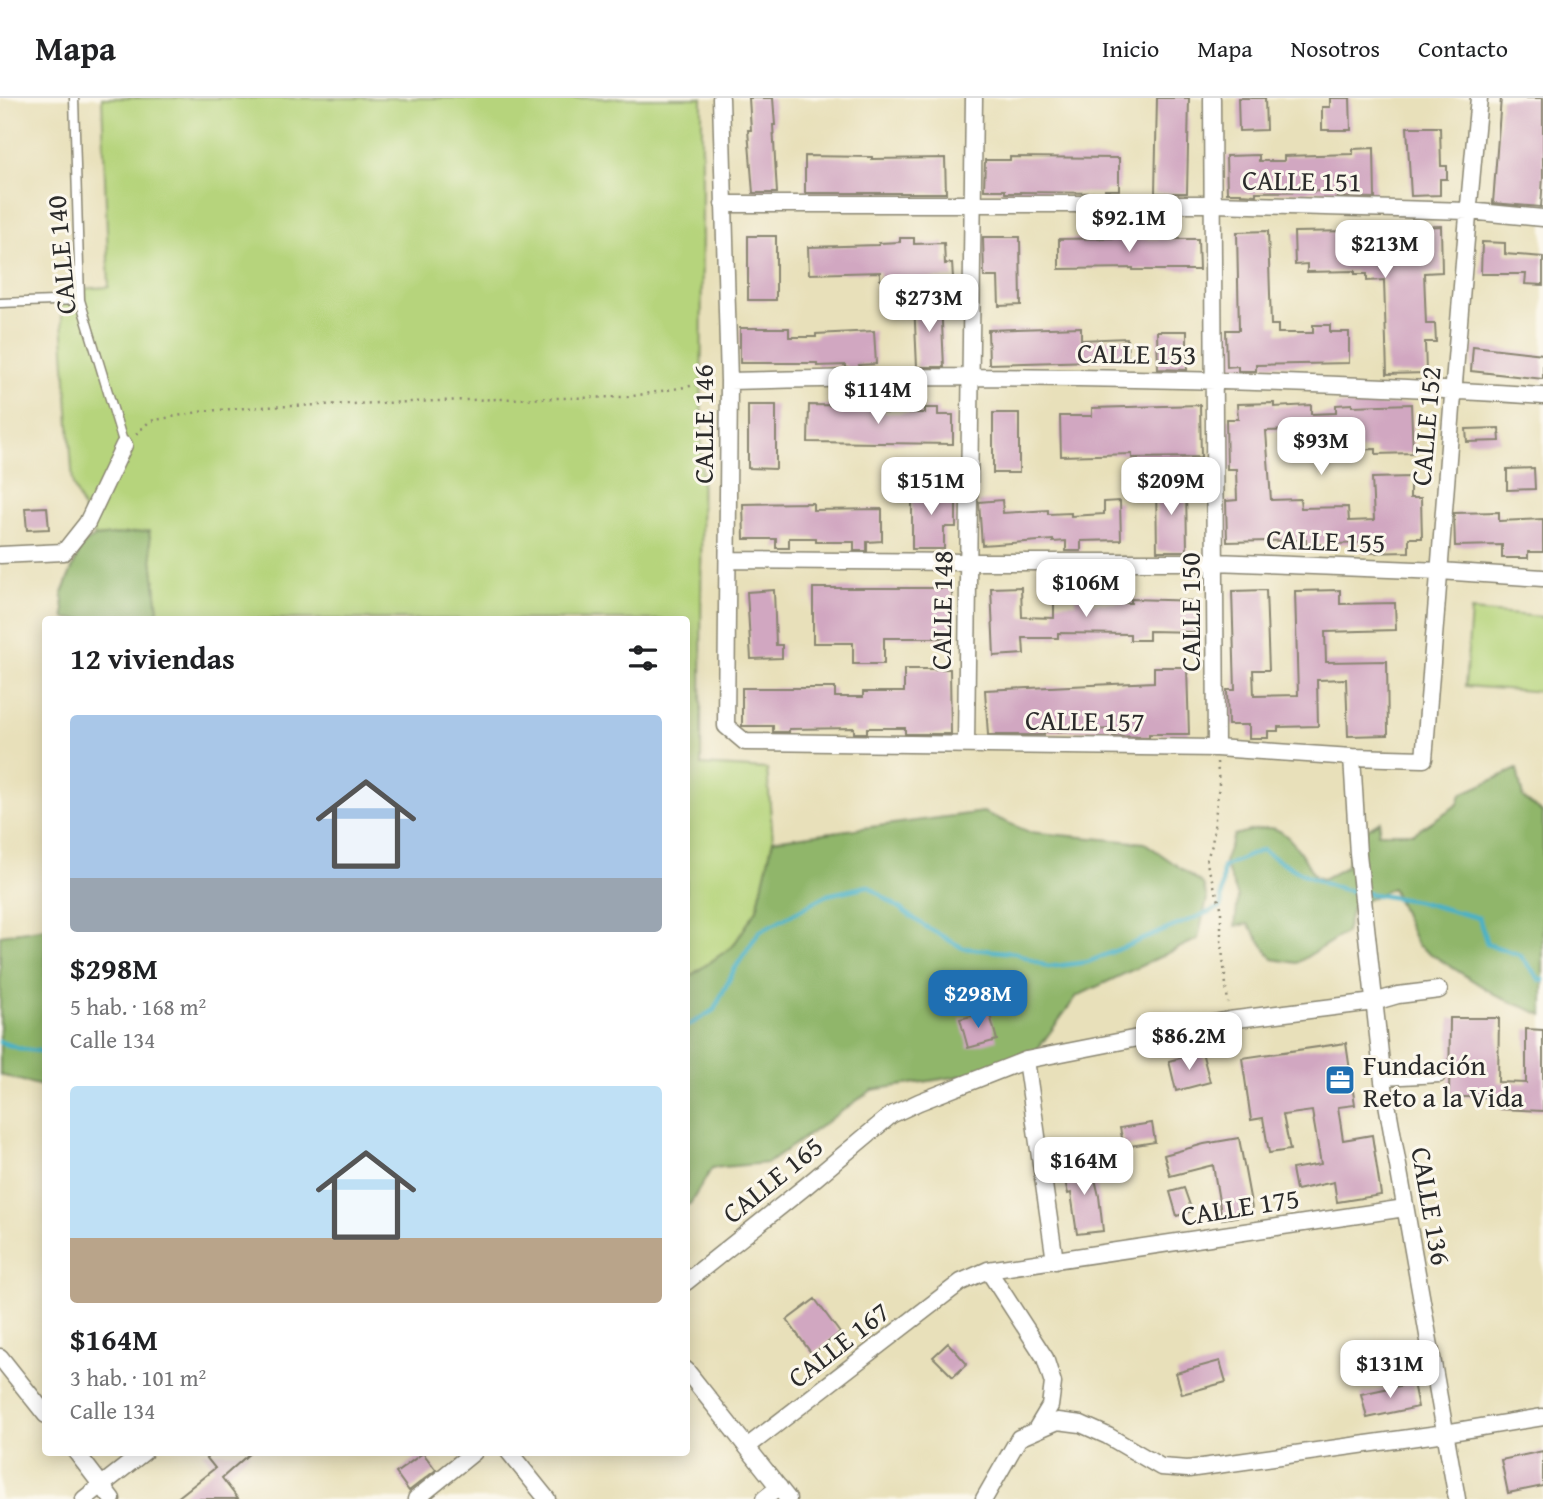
<!DOCTYPE html>
<html lang="es">
<meta charset="utf-8">
<style>
:root{--surface:#fff;--page:#f6f6f6;--text:#202124;--muted:#757577;--line:#e0e0e0;--accent:#1f6fb2}
body{margin:0;font-family:"Gentium Book Plus",serif;background:var(--page);color:var(--text);height:100vh;display:flex;flex-direction:column;font-size:26px;white-space:nowrap}
*{box-sizing:border-box;margin:0}
p{font-size:23px;color:var(--muted)}
.icon{flex:none;width:38px;height:38px;fill:none;stroke:currentColor;stroke-width:2;stroke-linecap:round;stroke-linejoin:round}
.map{position:relative;flex:1;overflow:hidden}
.sheet{position:absolute;left:42px;top:518px;width:648px;height:840px;display:flex;flex-direction:column;background:var(--surface);border-radius:7px;box-shadow:0 4px 18px #0003}
.sheet>*{flex:none}
.price{position:absolute;translate:-50% -60px;padding:0 16px;border-radius:14px;background:#fff;color:#222;font-size:23px;line-height:46px;filter:drop-shadow(0 2px 4px #0008)}
.price::after{content:'';position:absolute;left:50%;top:42px;width:21px;height:16px;margin-left:-10px;background:inherit;clip-path:polygon(0 0,100% 0,50% 100%)}
.price.current{background:var(--accent);color:#fff}
ul{padding:0;list-style:none}
li{display:grid;align-content:center;gap:14px;height:371px;padding:0 28px}
li span{display:grid;place-items:center;height:217px;border-radius:7px;color:#555}
li>.icon{margin-inline-start:auto}
span .icon{width:126px;height:126px;fill:#fffc;stroke-width:1}
li b{font-size:30px}
h2{display:flex;justify-content:space-between;align-items:center;height:84px;padding:0 28px;font-size:30px}
header{display:flex;align-items:center;gap:42px;box-sizing:border-box;height:98px;padding:0 35px;background:var(--surface);border-bottom:2px solid var(--line)}
header strong{font-size:33px}
nav{display:flex;gap:38px;margin-inline-start:auto;font-size:24px}
.map>svg:first-child{display:block}
</style>
<header>
<strong>Mapa</strong>
<nav><a>Inicio</a><a>Mapa</a><a>Nosotros</a><a>Contacto</a></nav>
</header>
<div class="map">
<svg width="1543" height="1401" viewBox="0 0 1543 1401">
<rect width="100%" height="100%" fill="#fbf7ec"/>
<filter id="ink" filterUnits="userSpaceOnUse"><feTurbulence type="fractalNoise" baseFrequency=".0143" numOctaves="2"/><feDisplacementMap in="SourceGraphic" scale="14" xChannelSelector="R" yChannelSelector="G"/><feConvolveMatrix kernelMatrix="1 2 1 2 8 2 1 2 1" color-interpolation-filters="sRGB"/></filter>
<filter id="wash" filterUnits="userSpaceOnUse"><feTurbulence type="fractalNoise" baseFrequency=".00686" numOctaves="4" result="noise"/><feDisplacementMap in="SourceGraphic" scale="28" xChannelSelector="R" yChannelSelector="G"/><feGaussianBlur stdDeviation="1.57" result="paint"/><feColorMatrix in="noise" values="0 0 0 0 0 0 0 0 0 0 0 0 0 0 0 0 0 1.4 0 .05"/><feComposite in="paint" operator="in"/></filter>
<g filter="url(#wash)">
<rect width="100%" height="100%" fill="#e8e0ba"/>
<path fill="#b6d47b" stroke="#708053" stroke-width="2" d="M102 0H702L701 667 767 671 773 742 757 811 733 848 686 881V522L147 521 158 513 149 433 95 439 73 387 60 192 109 189Z
M1471 513 1543 519V594L1465 588Z"/>
<path fill="#90b66b" stroke="#5e704b" stroke-width="2" d="M149 433 158 513 147 521H65L62 495 82 447 95 439Z
M1517 671 1523 700 1543 715V917L1499 899 1417 847 1392 790 1352 809 1346 834 1297 865 1273 861 1248 826 1235 828 1238 799 1224 764 1234 737C1245 734 1256 731 1267 730 1288 728 1306 763 1315 779L1323 781 1346 769 1355 739 1380 723 1378 735H1414L1458 706 1461 696Z
M983 714 1029 734 1145 745 1203 786 1207 801 1198 841 1077 898 1025 968 872 992 768 1065 712 1070 690 1106 686 1107V881L733 848 757 811 773 742Z
M45 830H46L45 989 0 977V837Z"/>
<g fill="none" stroke-linecap="round" stroke-linejoin="round">
<path stroke="#48b1c6" stroke-width="4.5" d="M1366 795 1416 803 1479 820 1487 846 1520 857 1540 882H1543
M686 929 714 912 734 872 759 834 827 797 868 788 926 829 963 850 1016 855 1048 869 1088 864 1221 809 1223 769 1262 752C1292 771 1322 789 1357 794
M0 944 22 951 46 954"/>
</g>
<g id="blocks">
<path fill="#d1a7c1" d="M749 0H773L775 27H773L777 95H753L748 32H751Z
M1157 0H1189L1187 95H1155Z
M1238 0H1265L1266 32 1239 33Z
M1330 0H1350L1351 32H1322V9H1330Z
M1501 0H1543V79L1541 109 1493 105Z
M1407 29H1440L1441 68H1447V81H1440V97L1411 98Z
M1374 50 1375 100 1337 99V95H1323V93L1256 94V97L1241 96V95H1227L1226 58 1259 57V63H1284V58L1353 56V51Z
M805 58 872 59V61L945 60 946 95H805Z
M1010 59 1119 60V92H1105V95L1020 94V95H1005V92H984L985 62H1010Z
M1441 128 1442 174 1424 175 1426 226H1435L1436 244H1425L1426 275 1387 276 1384 182 1367 183V176H1355V173L1307 174V166L1295 167 1294 134 1354 133 1353 131Z
M1268 133 1271 227H1278V235H1313V227H1330V234H1349V265L1256 267V273H1238V268L1227 269 1226 232H1239L1237 134Z
M748 138H776V202H748Z
M983 139H1020L1021 207 999 208 998 179H984Z
M900 140H914V146L944 145 945 166 952 165 953 180 880 182V174L809 176 808 149 879 147V145L900 144Z
M1127 140V141H1198L1199 172H1133V170L1059 171V141Z
M1482 144 1505 145V156L1543 159V187L1525 186 1526 176H1481Z
M941 203 944 269H917L914 204Z
M1081 229V242L1127 240 1128 262 989 266 988 232Z
M740 230H789V239H816V236L874 233 876 266 859 267 860 270H846V267L817 268V265H740Z
M1157 233H1187V272L1158 271Z
M1473 248 1543 256V281L1471 273Z
M1274 305V309L1311 307V316L1336 315V307L1352 306V308L1411 306 1413 355 1376 356V351L1298 353 1297 332 1266 333 1271 402 1300 401 1301 410 1348 409 1349 423 1374 422 1372 380 1410 379V400H1421L1422 440H1409V454L1363 455V445L1306 447V442L1227 444 1226 403 1237 402 1236 371H1227L1226 321H1238L1237 306Z
M748 307H776V371L748 370Z
M809 307 884 308V315H925V310H938V317H953V346L808 344Z
M1200 307 1201 359 1132 360V356L1061 358 1060 318H1092V310Z
M993 315H1019V375H993Z
M1499 330 1500 343 1467 344 1466 331Z
M1534 370 1535 391 1507 392V371Z
M912 386H942V404L956 405V429H944V451H912Z
M1156 386H1186L1187 453H1157Z
M1002 402 1003 415 1048 412V416L1071 415V418L1104 416V404L1120 403 1121 442 1081 443V453H1066V443L1053 444V442L982 447 979 404Z
M813 405V412L882 411V443L867 444V453H854V444H816V440H789V450H776V441H744L743 406Z
M47 409 49 431 27 432 25 410Z
M1499 414V423L1543 421V454H1528V460H1502V447L1455 448 1454 415Z
M1021 489 1022 519 1054 520V505H1075V491L1089 492V505H1131V501L1198 503V534L1149 533V542H1130V536L1058 535V540H1023L1024 556 994 558 991 490Z
M813 490H952V540H884V566H853V545H813Z
M774 492 776 547H782V560L751 561 747 494Z
M1266 492 1269 572H1253L1254 598 1298 597 1295 493 1340 492V506L1395 505 1396 532 1325 534 1326 564 1387 563 1388 637 1348 638 1346 581 1317 582 1318 628 1278 629V633H1268V640H1249V627H1228L1227 592H1235L1232 493Z
M1154 569H1187L1189 636H1149V639L1113 638V631L1044 634V637H988L985 592 1154 584Z
M904 571H950L951 636H905V630H867V635H854V630L789 631V634H773V628H742V590H835V599H863V594H904Z
M989 913 997 942 968 950 960 921Z
M1450 920H1499L1498 984 1526 985V931L1543 932V1013L1500 1011 1501 999H1449Z
M1346 945 1355 1007 1338 1009 1343 1042 1372 1037 1381 1097 1337 1104 1334 1084 1296 1092 1292 1071 1321 1066 1312 1013 1283 1017 1290 1052 1269 1055 1263 1020 1251 1022 1242 960Z
M1202 954 1210 984 1176 993 1169 963Z
M1152 1025 1155 1044 1124 1049 1120 1030Z
M1239 1040 1253 1116 1222 1121 1213 1067 1170 1078 1164 1057 1204 1046Z
M1091 1064 1099 1098 1103 1133 1077 1136 1071 1095 1068 1096 1062 1069Z
M1184 1090 1192 1113 1177 1118 1170 1094Z
M815 1201 840 1235 812 1256 787 1222Z
M948 1245 967 1266 953 1279 933 1259Z
M1220 1263 1226 1284 1182 1296 1176 1275Z
M1413 1285 1418 1309 1367 1320 1361 1296Z
M1543 1353V1388L1508 1395 1501 1362Z
M202 1354H251L222 1380 238 1401H176L215 1370Z
M423 1355 436 1372 409 1393 396 1375Z"/>
</g>
</g>
<g filter="url(#ink)">
<use href="#blocks" fill-opacity="0" stroke="#8a8672" stroke-width="2"/>
<g fill="none" stroke-linecap="round" stroke-linejoin="round">
<g stroke="#8a8672" stroke-width="11">
<path id="lane" d="M74 0 80 202 124 347
M0 205 80 202
M1383 983 1440 980"/>
</g>
<g stroke="#8a8672" stroke-width="19">
<path id="street" d="M721 0 729 283 726 628 745 644 1216 650 1352 659 1424 661C1443 440 1457 220 1479 0
M1212 0 1216 650
M723 106H1213L1468 113 1543 120
M729 283C810 281 892 279 973 279 1163 280 1353 285 1543 298
M0 457 64 454 87 425 124 347
M728 462 968 464H1215L1440 473 1543 480
M966 646 974 0
M1352 659 1358 756 1383 983 1457 1401
M1026 962 1055 1163
M988 1172 1045 1260 1053 1285 1050 1308 1035 1333
M686 1184 806 1088 891 1017 919 1004 1026 962 1229 922 1374 904 1398 897 1439 892
M0 1259 46 1317
M686 1272 788 1401
M747 1349 961 1184 988 1172 1405 1110
M76 1354 112 1401
M509 1354 547 1401
M84 1401 144 1354
M416 1401 474 1354
M764 1401 779 1389
M984 1401 1019 1340 1058 1323 1081 1326 1108 1338 1161 1369 1188 1371 1445 1335 1543 1319"/>
</g>
<path stroke="#8a8672" stroke-width="2.5" stroke-dasharray="2 5" stroke-linecap="butt" d="M136 336 150 323 204 313 261 309 499 301 627 299 714 284
M1217 664 1219 686 1212 747 1206 763 1221 809V842L1228 905"/>
<use href="#lane" stroke="#fff" stroke-width="8"/>
<use href="#street" stroke="#fff" stroke-width="16"/>
</g>
</g>
<defs>
<g id="office-square" transform="scale(1.575)"><rect x="-9" y="-9" width="18" height="18" rx="4" fill="#1f6fb2" stroke="#fbf7ec"/><path d="M-6-3h4V-5.5h4V-3h4V5H-6ZM-1-4.5V-3h2v-1.5ZM-6 0V1H6V0Z" fill="#fff"/></g>
</defs>
<g fill-rule="evenodd">
<use href="#office-square" x="1340" y="982"/>
</g>
<g text-anchor="middle" dominant-baseline="central" stroke-width="6" stroke-linejoin="round" paint-order="stroke">
<g font-size="28" fill="#2b2b2b" stroke="#fbf7ec">
<text transform="translate(1302 82) rotate(1)">CALLE 151</text>
<text transform="translate(60 157) rotate(-95)">CALLE 140</text>
<text transform="translate(1137 255) rotate(1)">CALLE 153</text>
<text transform="translate(702 326) rotate(-90)">CALLE 146</text>
<text transform="translate(1425 328) rotate(-85)">CALLE 152</text>
<text transform="translate(1326 442) rotate(2)">CALLE 155</text>
<text transform="translate(941 512) rotate(-89)">CALLE 148</text>
<text transform="translate(1189 514) rotate(-90)">CALLE 150</text>
<text transform="translate(1085 622) rotate(1)">CALLE 157</text>
<text transform="translate(772 1081) rotate(-39)">CALLE 165</text>
<text transform="translate(1240 1108) rotate(-9)">CALLE 175</text>
<text transform="translate(1432 1108) rotate(80)">CALLE 136</text>
<text transform="translate(838 1246) rotate(-38)">CALLE 167</text>
</g>
<g font-size="28" fill="#2b2b2b" stroke="#fbf7ec" text-anchor="start">
<text x="1363" y="966">Fundación<tspan x="1363" dy="32">Reto a la Vida</tspan></text>
</g>
</g>
</svg>
<b class="price" style="left:1129px;top:156px">$92.1M</b>
<b class="price" style="left:1385px;top:182px">$213M</b>
<b class="price" style="left:929px;top:236px">$273M</b>
<b class="price" style="left:878px;top:328px">$114M</b>
<b class="price" style="left:1321px;top:379px">$93M</b>
<b class="price" style="left:931px;top:419px">$151M</b>
<b class="price" style="left:1171px;top:419px">$209M</b>
<b class="price" style="left:1086px;top:521px">$106M</b>
<b class="price current" style="left:978px;top:932px">$298M</b>
<b class="price" style="left:1189px;top:974px">$86.2M</b>
<b class="price" style="left:1084px;top:1099px">$164M</b>
<b class="price" style="left:1390px;top:1302px">$131M</b>
<section class="sheet">
<h2>12 viviendas<svg class="icon" aria-label="filters" viewBox="0 0 24 24"><path d="M4 7h16M4 17h16"/><circle cx="9" cy="7" r="2"/><circle cx="15" cy="17" r="2"/></svg></h2>
<ul>
<li><span style="background:linear-gradient(#a9c7e8 75%,#9aa5b1 0)"><svg class="icon" aria-label="home" viewBox="0 0 24 24"><path d="M3 11l9-7 9 7M6 9v11h12V9"/></svg></span><div><b>$298M</b><p>5 hab. · 168 m²</p><p>Calle 134</p></div></li>
<li><span style="background:linear-gradient(#bfe0f5 70%,#b9a48a 0)"><svg class="icon" aria-label="home" viewBox="0 0 24 24"><path d="M3 11l9-7 9 7M6 9v11h12V9"/></svg></span><div><b>$164M</b><p>3 hab. · 101 m²</p><p>Calle 134</p></div></li>
</ul>
</section>
</div>
